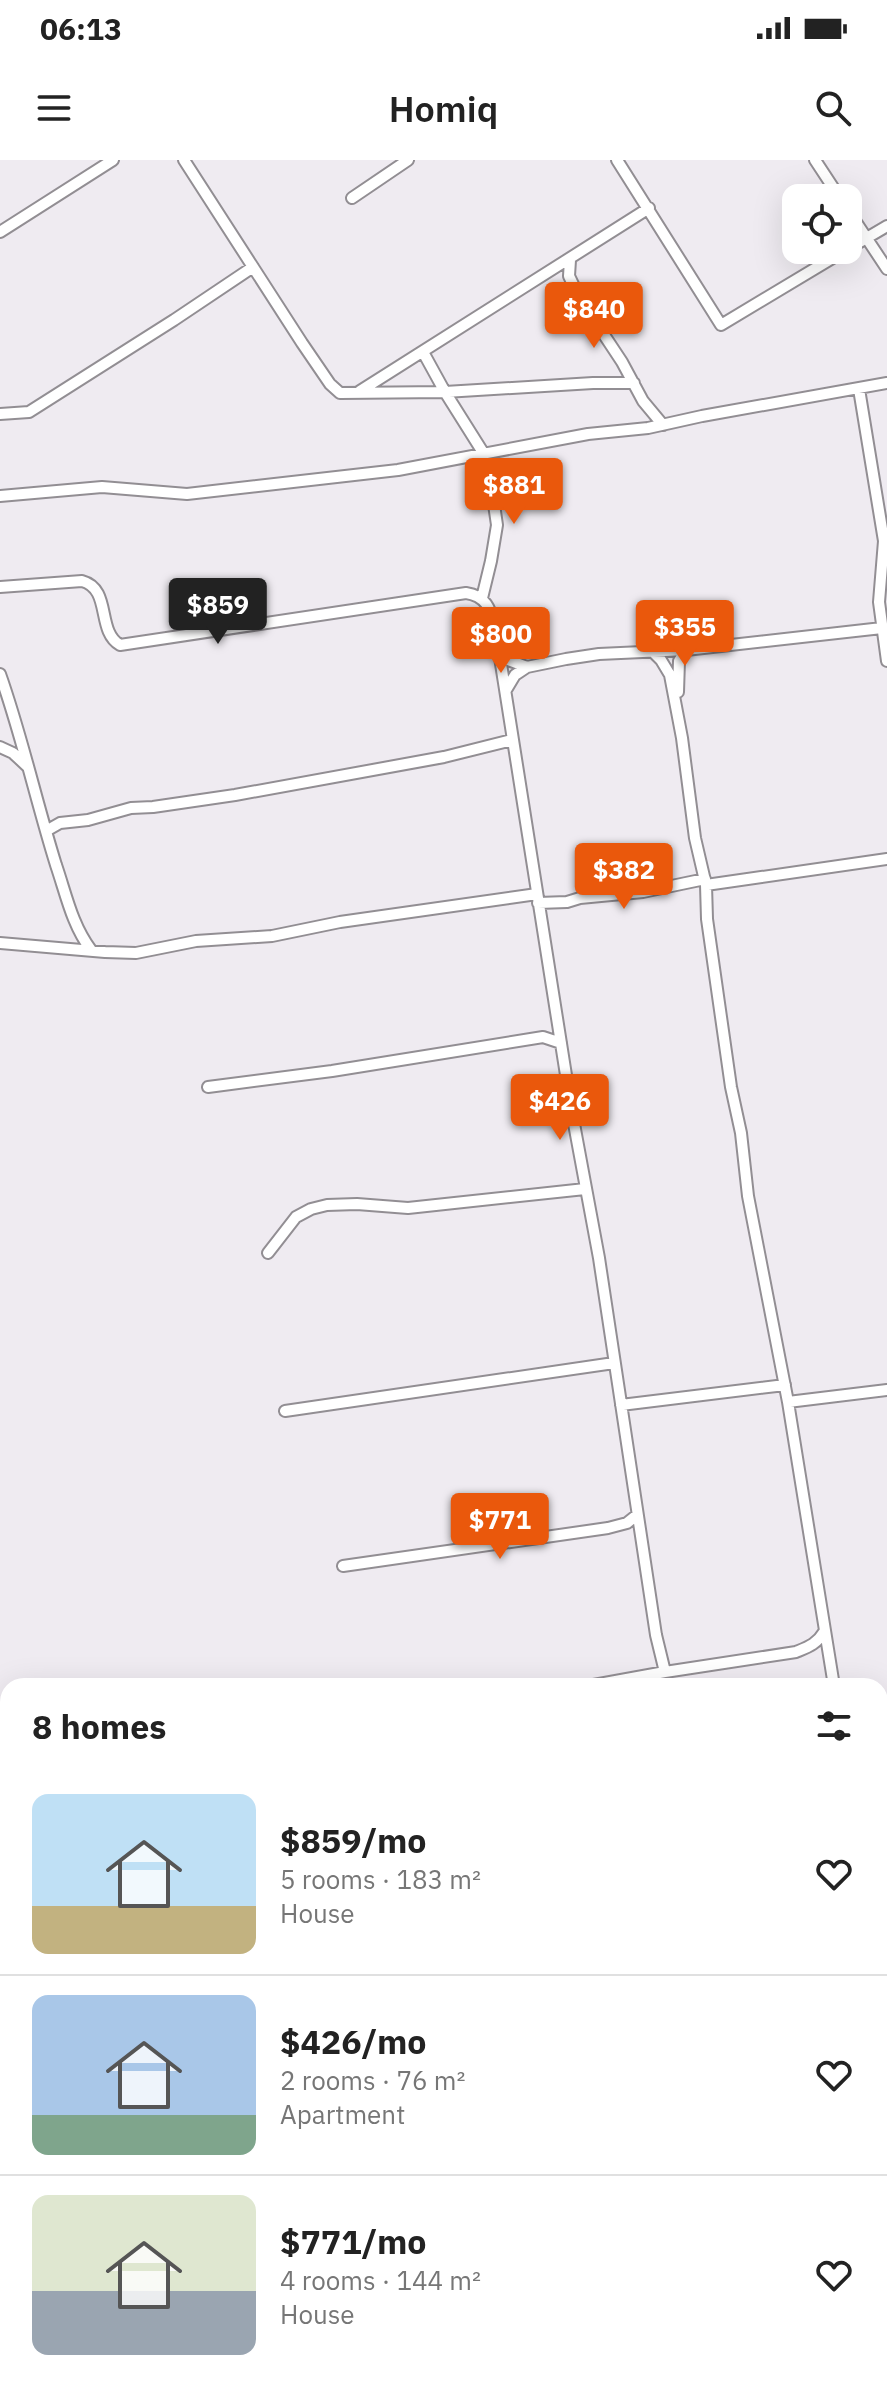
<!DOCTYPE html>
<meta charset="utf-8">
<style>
:root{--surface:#fff;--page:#f2f2f2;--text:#222;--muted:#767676;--line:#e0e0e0;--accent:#ea580c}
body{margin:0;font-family:"IBM Plex Sans",sans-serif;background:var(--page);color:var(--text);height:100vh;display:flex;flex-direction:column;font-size:30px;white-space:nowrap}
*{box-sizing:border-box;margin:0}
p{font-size:26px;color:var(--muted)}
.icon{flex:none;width:44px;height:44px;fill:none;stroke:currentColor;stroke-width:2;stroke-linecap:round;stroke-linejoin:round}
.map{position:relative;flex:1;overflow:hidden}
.drawer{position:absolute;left:0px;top:1518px;width:888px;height:714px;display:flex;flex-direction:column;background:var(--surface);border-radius:24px 24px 0 0;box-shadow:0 8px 32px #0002}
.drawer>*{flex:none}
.fabs{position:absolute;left:782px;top:24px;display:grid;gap:16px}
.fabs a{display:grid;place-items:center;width:80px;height:80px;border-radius:16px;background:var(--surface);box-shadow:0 8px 32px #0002;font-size:40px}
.price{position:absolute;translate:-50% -68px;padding:0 18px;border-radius:8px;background:var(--accent);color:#fff;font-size:26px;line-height:52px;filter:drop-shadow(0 2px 4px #0008)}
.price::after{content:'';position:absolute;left:50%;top:48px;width:24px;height:18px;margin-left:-12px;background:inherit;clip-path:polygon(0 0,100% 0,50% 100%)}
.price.current{background:#222;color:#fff}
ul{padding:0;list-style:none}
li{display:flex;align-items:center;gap:24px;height:200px;padding:0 32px}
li+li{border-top:2px solid var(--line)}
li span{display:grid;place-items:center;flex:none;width:224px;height:160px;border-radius:16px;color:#555}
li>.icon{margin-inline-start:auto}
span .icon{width:96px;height:96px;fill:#fffc;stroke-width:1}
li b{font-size:34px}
h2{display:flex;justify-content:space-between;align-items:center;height:96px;padding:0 32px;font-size:34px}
.status{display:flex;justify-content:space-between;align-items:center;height:56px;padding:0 40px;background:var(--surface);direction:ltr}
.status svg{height:22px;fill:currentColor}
header{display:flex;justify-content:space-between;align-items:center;height:104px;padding:0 32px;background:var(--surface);font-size:36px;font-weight:600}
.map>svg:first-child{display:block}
</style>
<div class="status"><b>06:13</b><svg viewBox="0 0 49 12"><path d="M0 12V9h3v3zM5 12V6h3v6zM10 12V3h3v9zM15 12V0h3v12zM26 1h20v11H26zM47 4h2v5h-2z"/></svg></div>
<header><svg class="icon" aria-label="menu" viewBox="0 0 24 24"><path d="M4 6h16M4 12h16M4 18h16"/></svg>Homiq<svg class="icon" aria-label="search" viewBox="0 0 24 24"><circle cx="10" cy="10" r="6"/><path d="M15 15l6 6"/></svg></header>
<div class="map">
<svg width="887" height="2231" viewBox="0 0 887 2231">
<rect width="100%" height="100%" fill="#efebf1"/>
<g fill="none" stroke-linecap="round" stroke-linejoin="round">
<path stroke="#37a5b6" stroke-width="3" d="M0 1550 8 1554
M701 2224 710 2231"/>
<g stroke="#928e93" stroke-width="14">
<path id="minor" d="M184 0 302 183 330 224 340 233 445 232 593 223H634
M617 0 721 165 846 90
M815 0 840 38
M352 38 408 0
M848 50 887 109
M0 72 113 0
M848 89 887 66
M570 100 569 116 579 137 622 202 643 241 663 265
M423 192 445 232 484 294 491 324 497 365 491 401 482 438
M859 229 884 381 879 442 887 501
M360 231 649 48
M0 254 29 252 174 160 253 107
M0 336 102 327 187 334 398 310 588 274 648 268 702 256 887 223
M0 427 82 421C112 429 96 471 120 485L466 433C486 436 490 448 495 466L572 953 599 1098 656 1475 665 1512
M499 490 508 500 527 507
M652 491 661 500 670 515 682 578 695 678 706 725 707 759 731 927 741 973 748 1036 788 1242 834 1526
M0 514C22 576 36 641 56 705 66 734 72 765 91 790
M506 530 515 515 527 507 566 499 599 494 686 490 882 468
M678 532 679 501 686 490
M0 587 13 593 27 606
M46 671 60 663 88 660 131 648 153 647 235 635 444 597 512 580
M706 725 887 699
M538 743 567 742 580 738 643 732 705 719
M0 783 105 792 136 793 196 781 272 776 340 762 537 734
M208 927 332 911 543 877 561 883
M268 1093 296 1057 311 1049 327 1045 357 1044 408 1048 585 1029
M788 1242 887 1230
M621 1245 785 1225
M285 1251 614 1203
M343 1406 608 1368 627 1363 637 1355
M588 1526 665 1512 796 1492C808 1487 817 1484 824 1472
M880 1658 887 1674
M880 1817 887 1811"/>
</g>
<use href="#minor" stroke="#fff" stroke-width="10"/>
</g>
</svg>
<div class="fabs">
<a><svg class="icon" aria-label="locate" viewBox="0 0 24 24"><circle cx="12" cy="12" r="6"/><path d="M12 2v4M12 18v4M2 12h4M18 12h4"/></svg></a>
</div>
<b class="price" style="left:594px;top:190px">$840</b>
<b class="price" style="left:514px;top:366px">$881</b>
<b class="price current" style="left:218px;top:486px">$859</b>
<b class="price" style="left:685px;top:508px">$355</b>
<b class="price" style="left:501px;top:515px">$800</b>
<b class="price" style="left:624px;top:751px">$382</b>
<b class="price" style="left:560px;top:982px">$426</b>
<b class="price" style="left:500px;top:1401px">$771</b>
<section class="drawer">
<h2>8 homes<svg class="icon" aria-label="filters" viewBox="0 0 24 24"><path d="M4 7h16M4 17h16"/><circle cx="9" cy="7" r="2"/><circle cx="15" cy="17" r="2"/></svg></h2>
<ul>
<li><span style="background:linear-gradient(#bfe0f5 70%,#c2b280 0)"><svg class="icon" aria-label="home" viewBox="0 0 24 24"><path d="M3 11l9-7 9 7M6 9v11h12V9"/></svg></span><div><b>$859/mo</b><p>5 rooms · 183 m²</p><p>House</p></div><svg class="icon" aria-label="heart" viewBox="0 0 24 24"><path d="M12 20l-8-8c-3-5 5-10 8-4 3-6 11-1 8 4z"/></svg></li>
<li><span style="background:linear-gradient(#a9c7e8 75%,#7fa58c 0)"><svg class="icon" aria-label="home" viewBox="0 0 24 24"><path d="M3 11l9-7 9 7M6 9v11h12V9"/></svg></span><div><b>$426/mo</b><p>2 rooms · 76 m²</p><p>Apartment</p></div><svg class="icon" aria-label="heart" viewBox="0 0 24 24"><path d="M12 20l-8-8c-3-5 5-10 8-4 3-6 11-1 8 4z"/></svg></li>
<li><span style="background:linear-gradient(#dfe7d0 60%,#9aa5b1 0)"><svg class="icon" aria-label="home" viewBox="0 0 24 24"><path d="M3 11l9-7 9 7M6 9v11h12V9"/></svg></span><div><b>$771/mo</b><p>4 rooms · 144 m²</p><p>House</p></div><svg class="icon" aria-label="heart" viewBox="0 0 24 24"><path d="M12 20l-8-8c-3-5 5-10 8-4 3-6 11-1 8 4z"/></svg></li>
</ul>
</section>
</div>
